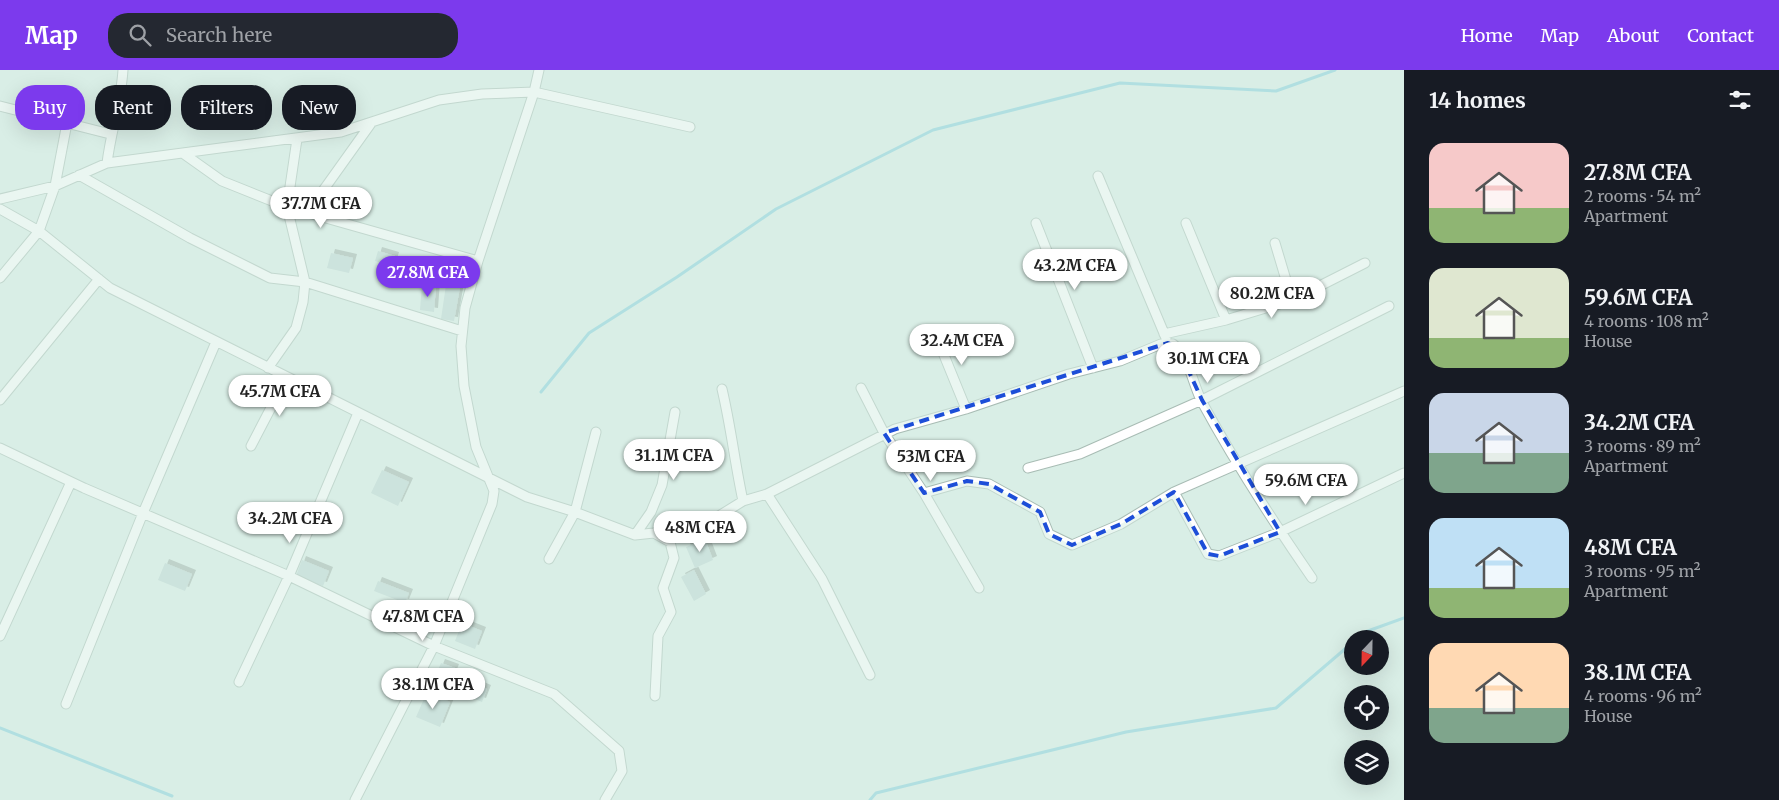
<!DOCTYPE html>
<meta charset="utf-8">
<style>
:root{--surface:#171b24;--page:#242831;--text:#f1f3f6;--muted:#9ea1a6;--accent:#7c3aed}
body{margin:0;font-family:Merriweather,serif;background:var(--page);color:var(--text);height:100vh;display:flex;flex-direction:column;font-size:19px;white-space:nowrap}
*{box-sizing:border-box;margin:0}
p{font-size:16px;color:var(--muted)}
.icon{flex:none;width:28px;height:28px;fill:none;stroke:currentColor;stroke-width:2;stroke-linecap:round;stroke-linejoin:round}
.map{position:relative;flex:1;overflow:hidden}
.sheet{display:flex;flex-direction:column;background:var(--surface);width:375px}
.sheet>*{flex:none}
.guide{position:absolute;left:15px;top:15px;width:475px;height:45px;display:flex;gap:10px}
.needle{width:32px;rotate:202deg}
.controls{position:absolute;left:1344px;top:560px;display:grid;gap:10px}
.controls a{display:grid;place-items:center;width:45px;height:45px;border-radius:50%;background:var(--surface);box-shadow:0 5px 20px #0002;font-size:25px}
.price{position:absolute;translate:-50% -42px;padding:0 11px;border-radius:18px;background:#fff;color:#222;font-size:16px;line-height:32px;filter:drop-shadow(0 1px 2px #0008)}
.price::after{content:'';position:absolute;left:50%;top:30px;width:15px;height:11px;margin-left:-8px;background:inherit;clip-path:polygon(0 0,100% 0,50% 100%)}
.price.active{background:var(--accent);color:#fff}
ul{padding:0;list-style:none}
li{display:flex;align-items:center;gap:15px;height:125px;padding:0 25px}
li span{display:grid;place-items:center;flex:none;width:140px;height:100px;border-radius:15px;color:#555}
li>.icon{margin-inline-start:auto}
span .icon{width:60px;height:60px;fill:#fffc;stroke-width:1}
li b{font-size:21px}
h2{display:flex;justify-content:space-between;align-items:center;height:60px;padding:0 25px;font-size:21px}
.tag{padding:0 18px;border-radius:20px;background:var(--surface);box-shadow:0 5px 20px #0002;font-size:18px;line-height:45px}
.tag.active{background:var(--accent);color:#fff}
header{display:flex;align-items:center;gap:30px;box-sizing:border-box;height:70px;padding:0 25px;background:var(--accent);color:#fff}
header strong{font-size:24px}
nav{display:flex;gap:28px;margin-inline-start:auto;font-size:18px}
.search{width:350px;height:45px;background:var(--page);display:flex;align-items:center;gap:12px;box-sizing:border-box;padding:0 18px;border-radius:20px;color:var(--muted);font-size:19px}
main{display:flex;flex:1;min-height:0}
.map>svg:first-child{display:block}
</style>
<header>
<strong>Map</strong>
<div class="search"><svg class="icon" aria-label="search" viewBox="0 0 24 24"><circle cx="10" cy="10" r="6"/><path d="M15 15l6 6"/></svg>Search here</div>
<nav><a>Home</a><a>Map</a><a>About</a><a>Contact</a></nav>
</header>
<main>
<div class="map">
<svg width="1404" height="730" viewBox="0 0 1404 730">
<defs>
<filter id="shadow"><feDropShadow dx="4" dy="-4" stdDeviation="0" flood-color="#0004"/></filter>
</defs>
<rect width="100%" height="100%" fill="#d9eee6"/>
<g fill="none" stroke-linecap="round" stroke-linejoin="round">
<path stroke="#80cddb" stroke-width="3" d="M541 322 589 263 677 207 776 139 933 60 1120 13 1276 21 1335 0
M1357 569 1365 562 1404 548
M0 658 172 726
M870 730 876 723 1126 662 1276 638 1352 573"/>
</g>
<path fill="#bdd4d2" filter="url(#shadow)" d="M378 181 395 186 392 196 375 191Z
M331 183 353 188 349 203 327 198Z
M422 214 436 215 434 242 420 240Z
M446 215 460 217 454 251 441 249Z
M382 400 409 412 398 436 371 423Z
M705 469 713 490 695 498 686 477Z
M302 490 329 501 323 516 296 506Z
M165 493 192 504 185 521 158 510Z
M694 500 706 524 694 531 681 507Z
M378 511 409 523 405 533 374 521Z
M462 553 482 561 475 579 455 571Z
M441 593 455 598 445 623 431 617Z
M463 609 487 619 482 632 458 622Z
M427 622 450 632 440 657 416 647Z"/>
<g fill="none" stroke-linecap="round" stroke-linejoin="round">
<g stroke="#a8bcb4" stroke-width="11">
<path id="minor" d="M0 36 110 64
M184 84 222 111 287 137 478 191
M107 93C111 61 121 32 123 0
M79 105 190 168 270 208 305 212 462 261
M1098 106 1166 268
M0 129 55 116 107 93 341 62 439 30 482 24 534 22 690 57
M0 139 39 161 110 218 527 427 575 442 635 465 654 463 714 449 743 431 767 424 895 359 966 339 1069 304 1120 291 1161 274H1173C1189 286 1193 315 1202 332 1235 393 1272 450 1312 508
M307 143 372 52
M1036 153 1093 298
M1186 153 1226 250
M1275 173 1292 230
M0 208 39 161 55 116 67 53
M935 263 966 339
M1164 264 1226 250 1292 230 1365 193
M268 298 296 258 303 232 305 212 287 137 297 69
M861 318 884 363 924 423 979 518
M722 319C731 357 735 394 743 431
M0 330 99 209
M251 376 287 307
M0 378 84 418 289 506 434 576 554 624 619 681 622 701 605 730
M1028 398 1080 384 1202 330 1389 236
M1174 422 1208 484 1219 486 1280 462 1404 403
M924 423 967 411 989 414 1040 442 1049 464 1072 475 1121 454 1174 422 1404 321
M767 424 822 509 870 605
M654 463 670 472 674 488 663 518 671 542 658 566 655 626
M635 465 651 442 662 415 675 342
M549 489 575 442 596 362
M0 566 71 412
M239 612 289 506 358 343
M66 634 143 443 216 272
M355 730 434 576 492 434 494 421 476 377 464 316 461 276 465 238 478 191 534 22 539 0"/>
</g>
<use href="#minor" stroke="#fff" stroke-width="9"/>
</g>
<path d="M0 0H1404V730H0ZM1168 273 1178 278 1202 330 1280 462 1219 486 1208 484 1174 422 1121 454 1072 475 1049 464 1040 442 989 414 967 411 924 423 884 363Z" fill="#d9eee6" fill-opacity=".55" fill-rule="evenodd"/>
<path fill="none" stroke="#1d4ed8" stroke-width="4" stroke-dasharray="10 6" stroke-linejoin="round" d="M1168 273 1178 278 1202 330 1280 462 1219 486 1208 484 1174 422 1121 454 1072 475 1049 464 1040 442 989 414 967 411 924 423 884 363Z"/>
</svg>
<div class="controls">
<a><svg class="needle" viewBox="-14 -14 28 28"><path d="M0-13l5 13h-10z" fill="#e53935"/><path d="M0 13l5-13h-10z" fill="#9ea1a6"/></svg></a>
<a><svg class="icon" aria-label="locate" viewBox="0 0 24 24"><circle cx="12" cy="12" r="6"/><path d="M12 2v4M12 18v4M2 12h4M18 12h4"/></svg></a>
<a><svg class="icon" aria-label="layers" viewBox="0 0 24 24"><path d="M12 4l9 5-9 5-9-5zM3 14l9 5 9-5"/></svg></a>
</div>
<b class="price" style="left:321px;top:159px">37.7M CFA</b>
<b class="price" style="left:1075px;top:221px">43.2M CFA</b>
<b class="price active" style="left:428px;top:228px">27.8M CFA</b>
<b class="price" style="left:1272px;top:249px">80.2M CFA</b>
<b class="price" style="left:962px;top:296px">32.4M CFA</b>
<b class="price" style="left:1208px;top:314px">30.1M CFA</b>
<b class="price" style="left:280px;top:347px">45.7M CFA</b>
<b class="price" style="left:674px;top:411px">31.1M CFA</b>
<b class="price" style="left:931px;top:412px">53M CFA</b>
<b class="price" style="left:1306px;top:436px">59.6M CFA</b>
<b class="price" style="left:290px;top:474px">34.2M CFA</b>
<b class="price" style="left:700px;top:483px">48M CFA</b>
<b class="price" style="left:423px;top:572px">47.8M CFA</b>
<b class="price" style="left:433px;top:640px">38.1M CFA</b>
<div class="guide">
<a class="tag active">Buy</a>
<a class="tag">Rent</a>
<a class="tag">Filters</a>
<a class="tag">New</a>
</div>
</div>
<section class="sheet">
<h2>14 homes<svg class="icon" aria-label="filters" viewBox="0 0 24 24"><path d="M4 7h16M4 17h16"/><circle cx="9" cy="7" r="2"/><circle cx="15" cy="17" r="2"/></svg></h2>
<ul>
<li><span style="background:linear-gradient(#f6c9c9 65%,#8fb573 0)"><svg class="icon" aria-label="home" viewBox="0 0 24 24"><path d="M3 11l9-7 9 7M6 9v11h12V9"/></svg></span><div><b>27.8M CFA</b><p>2 rooms · 54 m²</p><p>Apartment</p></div></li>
<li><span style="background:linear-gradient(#dfe7d0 70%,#8fb573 0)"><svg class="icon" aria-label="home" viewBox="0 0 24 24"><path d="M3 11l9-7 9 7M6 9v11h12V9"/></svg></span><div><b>59.6M CFA</b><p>4 rooms · 108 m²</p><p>House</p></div></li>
<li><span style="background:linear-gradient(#c9d6e8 60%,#7fa58c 0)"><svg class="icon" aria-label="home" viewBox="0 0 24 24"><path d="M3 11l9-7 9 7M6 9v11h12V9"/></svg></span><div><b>34.2M CFA</b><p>3 rooms · 89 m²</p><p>Apartment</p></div></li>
<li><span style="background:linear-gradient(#bfe0f5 70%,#8fb573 0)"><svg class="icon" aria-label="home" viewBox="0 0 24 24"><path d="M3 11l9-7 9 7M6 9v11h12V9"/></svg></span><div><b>48M CFA</b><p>3 rooms · 95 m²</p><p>Apartment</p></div></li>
<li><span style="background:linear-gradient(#ffd9b3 65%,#7fa58c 0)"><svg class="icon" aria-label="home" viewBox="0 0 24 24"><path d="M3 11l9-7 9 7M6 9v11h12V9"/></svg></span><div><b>38.1M CFA</b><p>4 rooms · 96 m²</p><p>House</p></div></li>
</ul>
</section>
</main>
